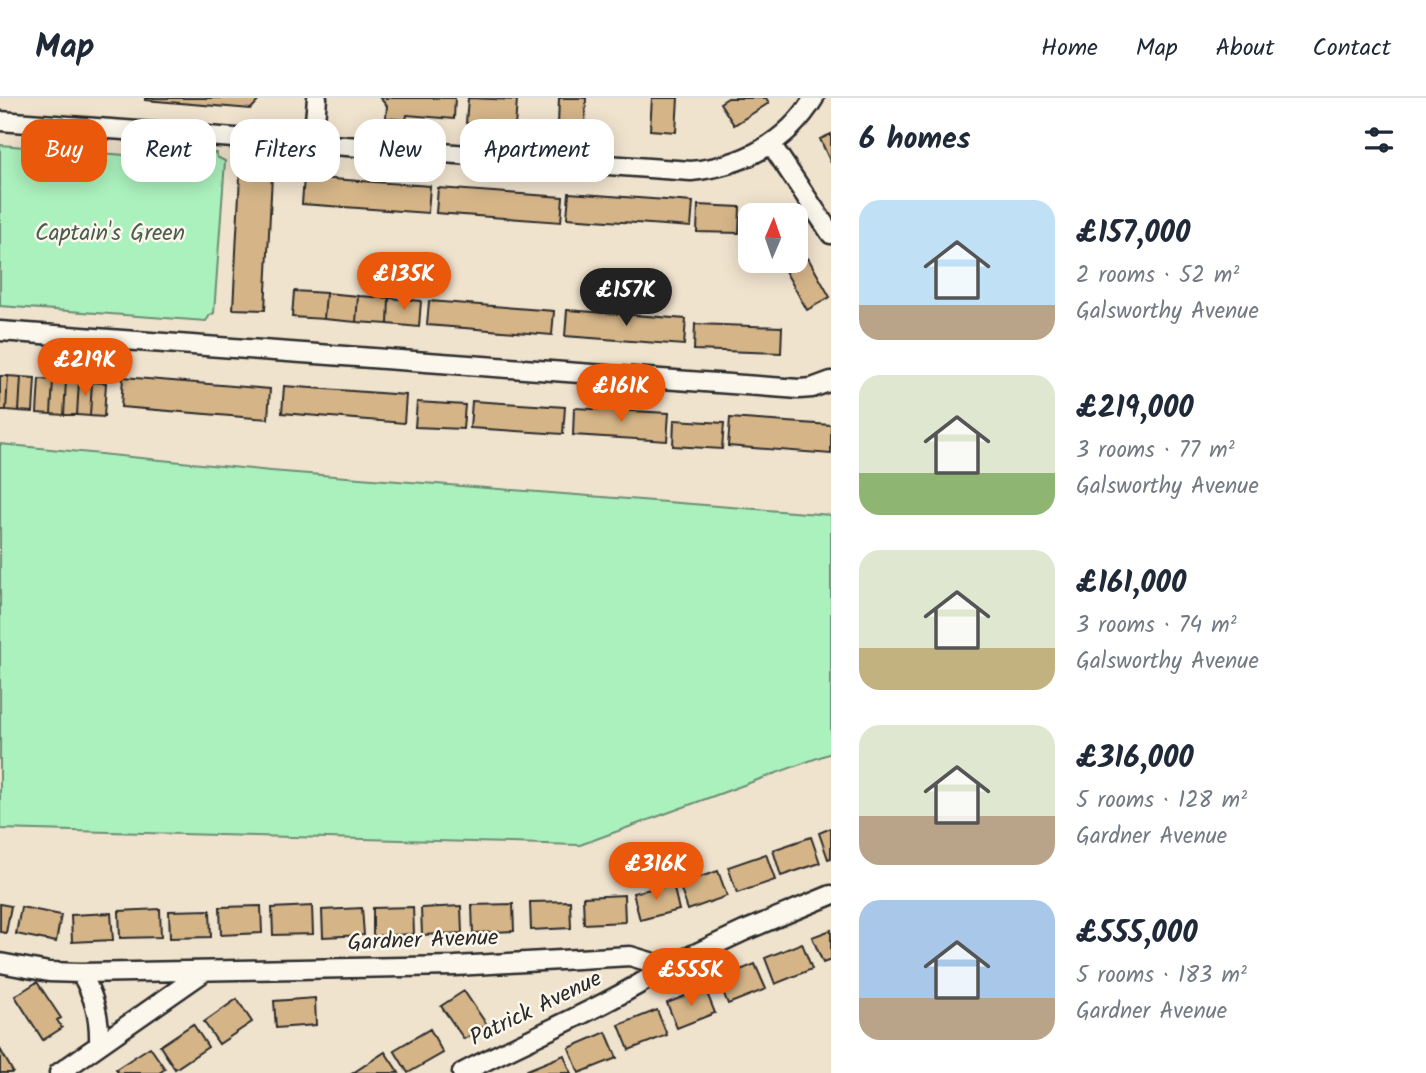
<!DOCTYPE html>
<meta charset="utf-8">
<style>
:root{--surface:#fff;--page:#f2f2f3;--text:#1f2937;--muted:#747a83;--line:#e0e1e3;--accent:#ea580c}
body{margin:0;font-family:Kalam,sans-serif;background:var(--page);color:var(--text);height:100vh;display:flex;flex-direction:column;font-size:26px;white-space:nowrap}
*{box-sizing:border-box;margin:0}
p{font-size:23px;color:var(--muted)}
.icon{flex:none;width:38px;height:38px;fill:none;stroke:currentColor;stroke-width:2;stroke-linecap:round;stroke-linejoin:round}
.map{position:relative;flex:1;overflow:hidden}
.sheet{display:flex;flex-direction:column;background:var(--surface);width:595px}
.sheet>*{flex:none}
.hud{position:absolute;left:21px;top:21px;width:665px;height:63px;display:flex;gap:14px}
.needle{width:46px;rotate:2deg}
.controls{position:absolute;left:738px;top:105px;display:grid;gap:14px}
.controls a{display:grid;place-items:center;width:70px;height:70px;border-radius:14px;background:var(--surface);box-shadow:0 4px 18px #0003;font-size:35px}
.price{position:absolute;translate:-50% -60px;padding:0 16px;border-radius:24px;background:var(--accent);color:#fff;font-size:23px;line-height:46px;filter:drop-shadow(0 2px 4px #0008)}
.price::after{content:'';position:absolute;left:50%;top:42px;width:21px;height:16px;margin-left:-10px;background:inherit;clip-path:polygon(0 0,100% 0,50% 100%)}
.price.on{background:#222;color:#fff}
ul{padding:0;list-style:none}
li{display:flex;align-items:center;gap:21px;height:175px;padding:0 28px}
li span{display:grid;place-items:center;flex:none;width:196px;height:140px;border-radius:21px;color:#555}
li>.icon{margin-inline-start:auto}
span .icon{width:84px;height:84px;fill:#fffc;stroke-width:1}
li b{font-size:30px}
h2{display:flex;justify-content:space-between;align-items:center;height:84px;padding:0 28px;font-size:30px}
.chip{padding:0 24px;border-radius:21px;background:var(--surface);box-shadow:0 4px 18px #0003;font-size:24px;line-height:63px}
.chip.on{background:var(--accent);color:#fff}
header{display:flex;align-items:center;gap:42px;box-sizing:border-box;height:98px;padding:0 35px;background:var(--surface);border-bottom:2px solid var(--line)}
header strong{font-size:33px}
nav{display:flex;gap:38px;margin-inline-start:auto;font-size:24px}
main{display:flex;flex:1;min-height:0}
.map>svg:first-child{display:block}
</style>
<header>
<strong>Map</strong>
<nav><a>Home</a><a>Map</a><a>About</a><a>Contact</a></nav>
</header>
<main>
<div class="map">
<svg width="831" height="975" viewBox="0 0 831 975">
<rect width="100%" height="100%" fill="#f0e3ce"/>
<filter id="ink" filterUnits="userSpaceOnUse"><feTurbulence type="fractalNoise" baseFrequency=".0143" numOctaves="2"/><feDisplacementMap in="SourceGraphic" scale="14" xChannelSelector="R" yChannelSelector="G"/><feConvolveMatrix kernelMatrix="1 2 1 2 8 2 1 2 1" color-interpolation-filters="sRGB"/></filter>
<g filter="url(#ink)">
<path fill="#abf1bd" stroke="#6b8e74" stroke-width="2" d="M0 47 150 59 167 52 216 55 217 59 225 63 214 215 210 217 206 223 0 208Z
M0 346 271 373 831 417V655L580 747 0 731Z"/>
<path fill="#d5b588" stroke="#2b2b2b" stroke-width="2" d="M145 0H261L251 11 145 2Z
M380 0H455L454 21 407 17 406 22 386 20 387 8Z
M468 0 517 2 515 29 466 25Z
M559 0H586L585 29 558 28Z
M652 0H678L676 34 650 32Z
M728 0H766L769 5 734 27 720 5Z
M831 36V65L820 41Z
M240 77 272 78 265 212 233 211Z
M304 79 430 88 428 115 302 106Z
M438 90 563 99 561 124 436 115Z
M569 95 693 104 691 129 567 120Z
M698 107 740 109 739 135 697 134Z
M808 160 830 199 807 212 785 173Z
M294 193 326 195 324 221 292 219Z
M326 195 358 198 356 224 324 221Z
M358 198 389 200 388 226 356 224Z
M389 200 421 203 419 229 388 226Z
M429 203 554 213 552 237 427 227Z
M567 212 686 221 684 247 565 238Z
M695 226 782 229 781 255 694 252Z
M0 278H8L6 312H0Z
M8 278 21 279 19 313 6 312Z
M21 279 35 280 33 314 19 313Z
M123 279 270 291 268 321 121 309Z
M39 281 53 282 51 316 37 315Z
M53 282 66 283 64 317 51 316Z
M66 283H79L77 317H64Z
M79 283 92 284 90 318 77 317Z
M92 284 106 285 104 319 90 318Z
M284 288 406 297 404 325 282 315Z
M472 303 565 309 563 336 470 330Z
M417 304 465 307 463 331 415 329Z
M574 310 669 315 667 343 573 337Z
M730 320 831 327V356L728 348Z
M674 322 724 325 722 351 673 348Z
M831 730V760L828 761 819 735Z
M811 739 820 765 781 778 773 752Z
M766 756 775 782 737 795 728 769Z
M718 773 727 798 688 812 679 786Z
M673 786 679 812 640 822 633 795Z
M624 797 625 824 584 826 583 799Z
M570 803 571 830 531 832 530 804Z
M0 806 11 808 6 835 0 834Z
M513 806 514 833 473 835 472 807Z
M261 808 262 835 221 837 220 809Z
M312 808 313 836 273 837 272 810Z
M461 808 462 835 422 837 421 810Z
M21 809 61 817 56 844 16 836Z
M413 809 414 836 373 838V810Z
M362 810 364 837 323 839 322 812Z
M160 811 161 839 120 840 119 813Z
M210 812 211 839 170 840 169 813Z
M111 815 113 842 72 844 71 817Z
M831 832V862L823 865 812 839Z
M802 845 812 871 775 886 765 860Z
M755 866 766 891 728 906 718 881Z
M37 884 61 920 57 922 62 930 43 942 15 898Z
M705 890 715 915 677 930 667 905Z
M464 893 487 927 464 941 441 908Z
M315 900 316 927 276 930 274 903Z
M237 901 252 924 219 946 204 924Z
M657 912 667 937 629 952 619 927Z
M193 926 208 949 175 971 160 948Z
M430 931 443 955 408 975 394 952Z
M606 934 617 960 579 975 569 950Z
M150 949 165 971 159 975H118L116 971Z
M0 951 13 974 11 975H0Z
M385 954 399 975H353Z
M564 957 571 975H528L527 972Z"/>
<g fill="none" stroke-linecap="round" stroke-linejoin="round">
<g stroke="#2b2b2b" stroke-width="23">
<path id="street" d="M0 23 691 73C742 68 787 45 814 0
M313 46 317 0
M771 46 831 136
M0 233 799 291 812 290 831 283
M0 865 49 874 81 875 455 868 630 858 667 869 744 833 831 797
M81 875C94 898 100 919 99 945
M59 975 205 873
M462 975C530 939 602 911 667 869"/>
</g>
<use href="#street" stroke="#fbf7ec" stroke-width="18"/>
</g>
</g>
<g text-anchor="middle" dominant-baseline="central" stroke-width="5" stroke-linejoin="round" paint-order="stroke">
<g font-size="23" fill="#4b5c50" stroke="#fbf7ec">
<text x="110" y="136">Captain's Green</text>
</g>
<g font-size="23" fill="#2b2b2b" stroke="#fbf7ec">
<text transform="translate(423 843) rotate(-2)">Gardner Avenue</text>
<text transform="translate(536 911) rotate(-26)">Patrick Avenue</text>
</g>
</g>
</svg>
<div class="controls">
<a><svg class="needle" viewBox="-14 -14 28 28"><path d="M0-13l5 13h-10z" fill="#e53935"/><path d="M0 13l5-13h-10z" fill="#747a83"/></svg></a>
</div>
<b class="price" style="left:404px;top:214px">£135K</b>
<b class="price on" style="left:626px;top:230px">£157K</b>
<b class="price" style="left:85px;top:300px">£219K</b>
<b class="price" style="left:621px;top:326px">£161K</b>
<b class="price" style="left:656px;top:804px">£316K</b>
<b class="price" style="left:691px;top:910px">£555K</b>
<div class="hud">
<a class="chip on">Buy</a>
<a class="chip">Rent</a>
<a class="chip">Filters</a>
<a class="chip">New</a>
<a class="chip">Apartment</a>
</div>
</div>
<section class="sheet">
<h2>6 homes<svg class="icon" aria-label="filters" viewBox="0 0 24 24"><path d="M4 7h16M4 17h16"/><circle cx="9" cy="7" r="2"/><circle cx="15" cy="17" r="2"/></svg></h2>
<ul>
<li><span style="background:linear-gradient(#bfe0f5 75%,#b9a48a 0)"><svg class="icon" aria-label="home" viewBox="0 0 24 24"><path d="M3 11l9-7 9 7M6 9v11h12V9"/></svg></span><div><b>£157,000</b><p>2 rooms · 52 m²</p><p>Galsworthy Avenue</p></div></li>
<li><span style="background:linear-gradient(#dfe7d0 70%,#8fb573 0)"><svg class="icon" aria-label="home" viewBox="0 0 24 24"><path d="M3 11l9-7 9 7M6 9v11h12V9"/></svg></span><div><b>£219,000</b><p>3 rooms · 77 m²</p><p>Galsworthy Avenue</p></div></li>
<li><span style="background:linear-gradient(#dfe7d0 70%,#c2b280 0)"><svg class="icon" aria-label="home" viewBox="0 0 24 24"><path d="M3 11l9-7 9 7M6 9v11h12V9"/></svg></span><div><b>£161,000</b><p>3 rooms · 74 m²</p><p>Galsworthy Avenue</p></div></li>
<li><span style="background:linear-gradient(#dfe7d0 65%,#b9a48a 0)"><svg class="icon" aria-label="home" viewBox="0 0 24 24"><path d="M3 11l9-7 9 7M6 9v11h12V9"/></svg></span><div><b>£316,000</b><p>5 rooms · 128 m²</p><p>Gardner Avenue</p></div></li>
<li><span style="background:linear-gradient(#a9c7e8 70%,#b9a48a 0)"><svg class="icon" aria-label="home" viewBox="0 0 24 24"><path d="M3 11l9-7 9 7M6 9v11h12V9"/></svg></span><div><b>£555,000</b><p>5 rooms · 183 m²</p><p>Gardner Avenue</p></div></li>
</ul>
</section>
</main>
